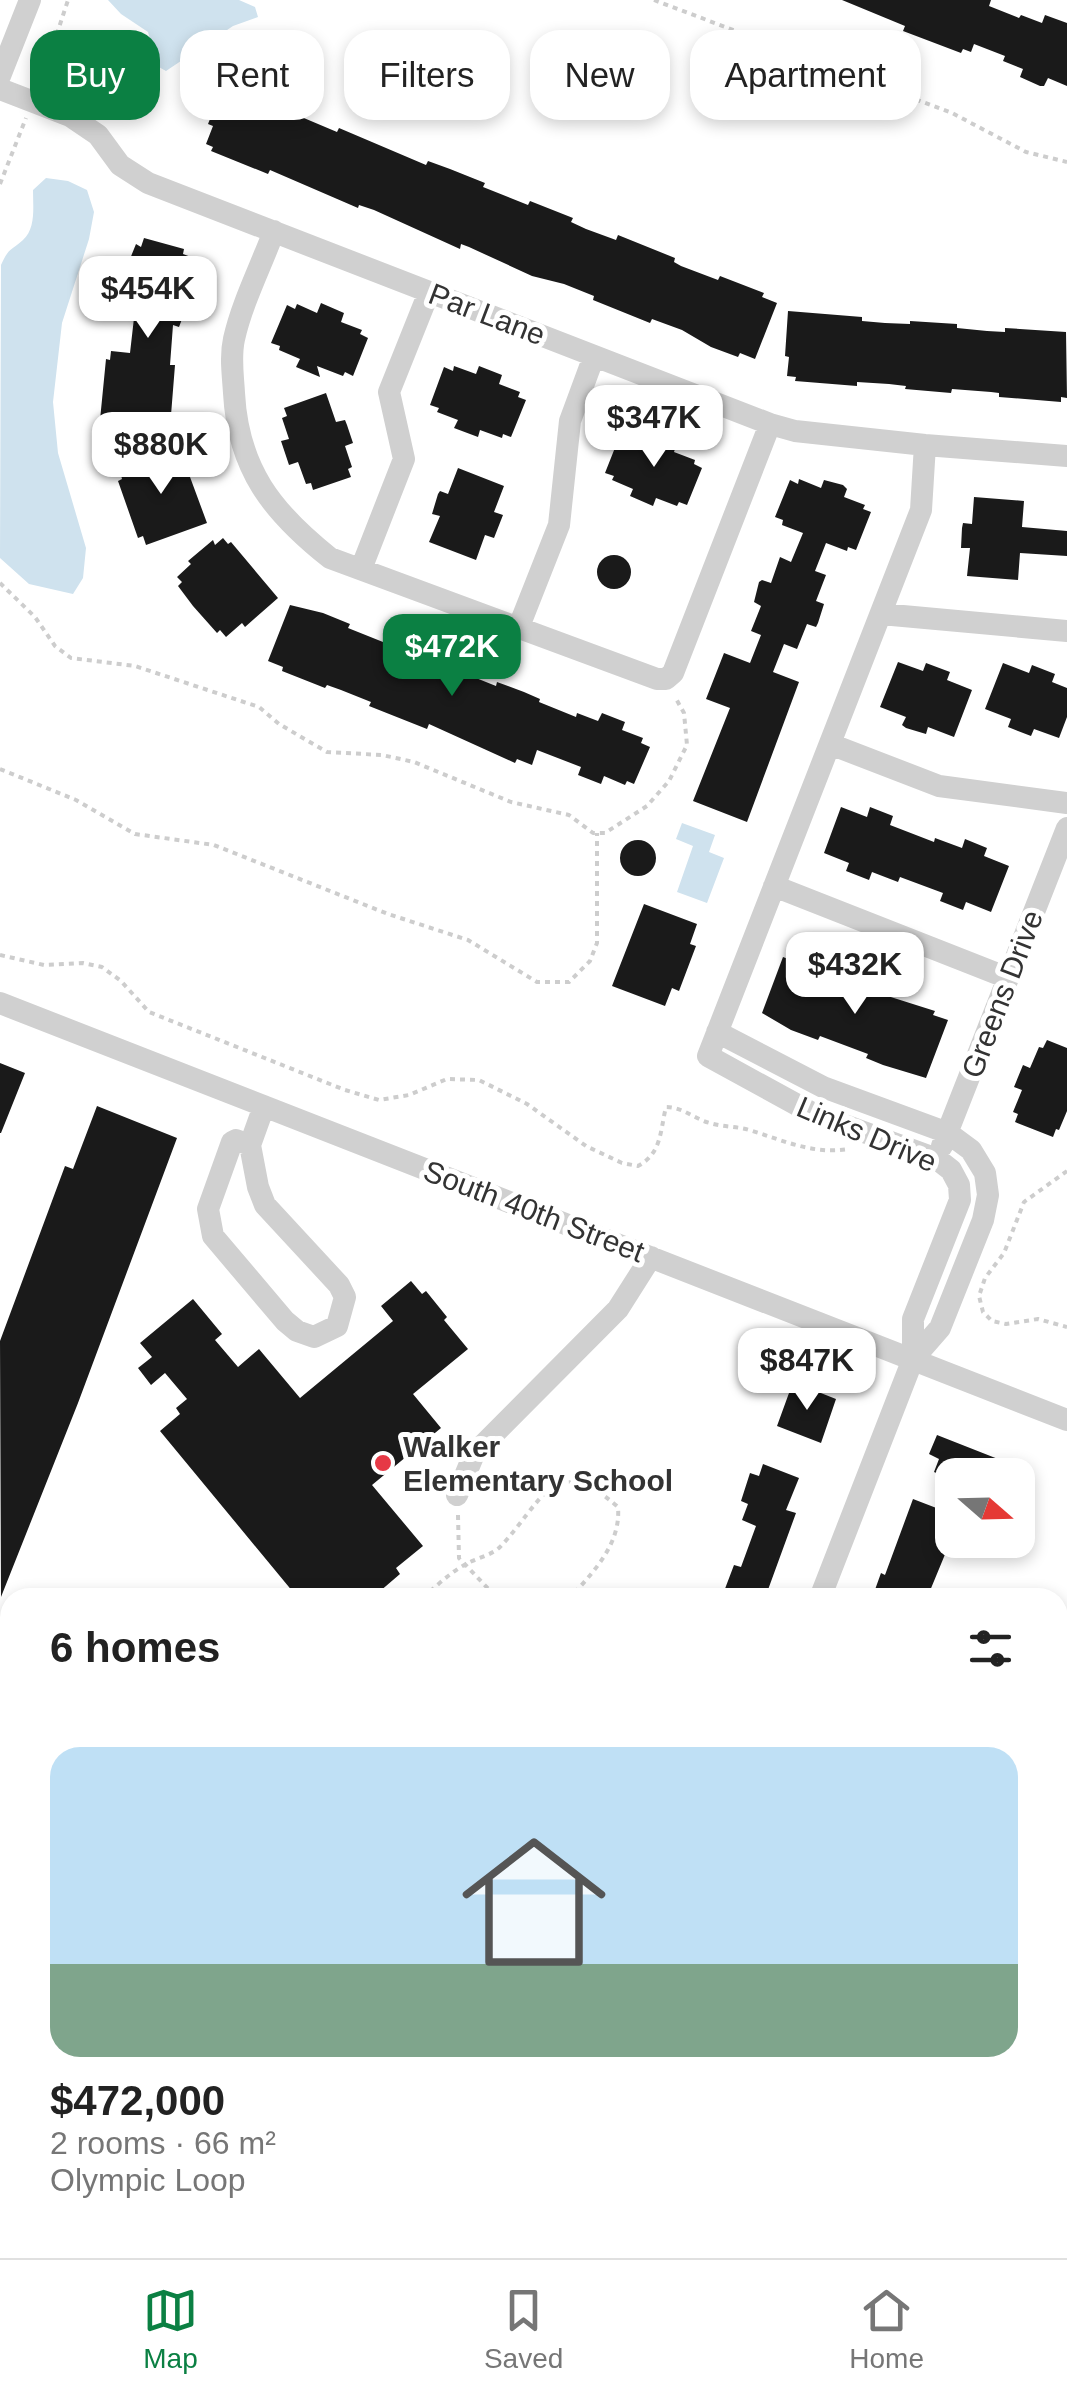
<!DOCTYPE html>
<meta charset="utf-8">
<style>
:root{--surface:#fff;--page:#f6f6f6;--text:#222;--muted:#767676;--line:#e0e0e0;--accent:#0b8043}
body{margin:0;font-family:Helvetica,sans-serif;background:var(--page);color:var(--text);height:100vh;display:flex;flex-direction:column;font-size:38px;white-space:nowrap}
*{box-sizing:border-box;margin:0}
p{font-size:32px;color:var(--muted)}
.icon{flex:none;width:55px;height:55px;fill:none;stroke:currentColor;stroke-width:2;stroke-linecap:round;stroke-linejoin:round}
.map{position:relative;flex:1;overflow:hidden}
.sheet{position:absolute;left:0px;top:1588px;width:1068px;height:672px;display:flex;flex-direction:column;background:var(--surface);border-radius:30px 30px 0 0;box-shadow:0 5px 15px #0003}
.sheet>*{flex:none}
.guide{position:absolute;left:30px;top:30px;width:1008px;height:90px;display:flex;gap:20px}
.needle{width:65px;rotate:110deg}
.buttons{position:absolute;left:935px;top:1458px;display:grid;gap:20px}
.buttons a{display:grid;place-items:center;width:100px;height:100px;border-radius:20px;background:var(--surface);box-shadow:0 5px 15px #0003;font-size:50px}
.price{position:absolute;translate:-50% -85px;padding:0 22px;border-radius:20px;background:#fff;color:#222;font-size:32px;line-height:65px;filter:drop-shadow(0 2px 5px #0008)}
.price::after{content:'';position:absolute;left:50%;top:60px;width:30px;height:22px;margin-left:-15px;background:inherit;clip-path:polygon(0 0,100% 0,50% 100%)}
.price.on{background:var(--accent);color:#fff}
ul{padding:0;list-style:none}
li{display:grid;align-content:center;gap:20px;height:530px;padding:0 50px}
li span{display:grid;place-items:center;height:310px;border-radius:30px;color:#555}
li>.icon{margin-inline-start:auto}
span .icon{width:180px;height:180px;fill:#fffc;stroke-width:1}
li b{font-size:42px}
h2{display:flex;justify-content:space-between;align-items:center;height:120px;padding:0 50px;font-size:42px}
.tag{padding:0 35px;border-radius:30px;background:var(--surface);box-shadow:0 5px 15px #0003;font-size:35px;line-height:90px}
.tag.on{background:var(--accent);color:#fff}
.tabs{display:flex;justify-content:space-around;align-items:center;height:140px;border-top:2px solid var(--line);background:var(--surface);font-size:28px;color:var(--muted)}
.tabs a{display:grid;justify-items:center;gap:5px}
.tabs .on{color:var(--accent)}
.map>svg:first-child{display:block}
</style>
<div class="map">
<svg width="1067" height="2258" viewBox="0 0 1067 2258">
<rect width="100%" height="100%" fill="#fff"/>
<path fill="#cfe2ee" d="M108 0H239L255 7 258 17 233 26 166 71 157 66 148 32 121 14Z
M46 178 68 181 87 190 94 212 89 239 62 323 53 402 58 453 86 548 83 578 73 594 29 584 0 558 1 265C9 247 11 251 23 240 36 228 33 207 33 190Z
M682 823 715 835 709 852 724 858 707 903 677 892 693 846 676 839Z"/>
<path fill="#1a1a1a" d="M842 0H991L989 6 1019 18 1021 15 1042 23 1045 15 1067 23V86L1048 78 1044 86H1040L1020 77 1023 69 1003 61 1005 56 974 44 971 52 963 49 961 53 903 31 905 26Z
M238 86 294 108 292 113 337 132 339 128 426 165 428 161 450 169 485 183 483 187 528 205 530 201 573 218 571 222 586 229 616 240 618 235 675 258 674 262 681 266 718 280 720 276 764 293 762 297 777 303 755 359 740 353 738 357 711 347 682 330 652 319 650 323 593 300 594 296 564 284 532 276 469 247 461 244 460 249 374 210 359 205 358 208 270 170 268 174 211 151 213 147 206 144 213 126 208 124 216 104 220 106 228 88 235 91Z
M144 238 184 249 183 254 199 260 196 268 201 269 179 327 173 325 170 365H175L169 440 123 436 124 431 104 429 105 421 100 420 106 359 110 360 111 351 130 353 134 318 115 311 118 303 113 301 136 244 141 247Z
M321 303 344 313 341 322 362 330 360 334 368 338 353 376 345 372 343 376 317 366 320 377 296 367 300 359 279 350 280 346 271 343 287 305 295 309 297 304 317 313Z
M788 311 862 317V321L885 323 910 324V321L957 324V328L987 331 1005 332V328L1066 332 1067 398 1061 397V402L999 397V393L991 392 952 389 951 393 905 389 906 386 889 384 857 382V386L795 381 796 377 787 376 789 357 785 356Z
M454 366 476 374 479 366 502 375 499 384 520 392 518 397 526 400 511 437 503 434 502 438 480 430 478 437 454 428 458 420 437 412 439 408 430 405 444 367 453 371Z
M326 393 336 422 345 420 347 425 353 443 345 446 352 467 348 469 351 477 313 490 311 483 306 484 298 462 289 465 281 441 289 439 282 418 287 416 284 408Z
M654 434 677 443 674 452 695 460 694 464 702 468 687 505 679 502 677 506 656 498 653 506 630 496 633 489 612 480 614 476 605 473 620 435 628 439 630 435 651 443Z
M168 449V454L176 450 180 459 183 458 207 523 146 545 143 536 138 538 118 481 122 479 120 471 138 465 136 460Z
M458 468 504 486 494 512 503 515 494 538 485 535 476 560 429 542 440 516 432 514 438 494 440 491 448 494Z
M799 479 821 488 824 480 843 485 847 489 844 497 865 505 863 509 871 512 856 550 848 547 847 551 826 543 815 571 826 575 816 601 824 604 818 623 816 627 807 624 797 649 784 644 773 672 799 682 747 822 693 801 730 708 706 699 724 653 750 663 761 635 751 631 761 606 754 602 759 582 762 580 771 583 780 557 791 562 803 533 782 525 783 520 775 517 790 480 798 484Z
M974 497 1024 501 1022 527 1067 531V556L1020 553 1018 580 967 576 970 548H961L962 528 963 523 972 524Z
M223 538 228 544 231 542 278 598 245 627 242 623 226 637 220 630 217 633 193 606 178 586 182 582 177 577 191 564 188 561 213 540 215 545Z
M597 572a17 17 0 1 1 34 0a17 17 0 1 1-34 0Z
M290 605 323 613 350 624 348 628 393 646 395 641 452 663 451 668 496 686 497 682 524 692 540 699 539 702 576 717 577 713 598 721 602 713 625 722 622 730 643 738 641 743 650 747 634 784 627 781 625 785 604 776 601 784 578 775 581 767 537 750 532 765 517 759 515 763 429 724 427 729 369 706 371 702 341 690 327 685 325 688 282 671 283 667 268 661Z
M898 662 923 671 926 663 950 672 947 680 972 690 954 737 928 727 926 734 906 728 902 725 906 717 880 707Z
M1003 663 1029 673 1032 665 1055 674 1052 682 1067 688V717L1059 738 1034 729 1031 736 1008 727 1011 719 985 709Z
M841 807 867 817 870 807 893 816 890 825 934 842 935 838 962 848 965 839 987 848 984 856 1009 866 991 912 966 902 963 910 940 901 943 893 900 877 898 882 872 872 869 880 846 871 849 863 824 853Z
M620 858a18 18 0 1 1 36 0a18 18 0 1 1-36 0Z
M644 904 697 924 690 944 696 946 679 991 672 988 665 1006 612 986Z
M783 957 799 963 800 959 843 976 842 979 856 986 935 1011 933 1015 948 1020 926 1078 883 1065 866 1058 868 1054 820 1036 818 1040 791 1030 762 1013Z
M1047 1040 1067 1048V1111L1059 1130 1056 1129 1053 1137 1015 1122 1018 1114 1013 1112 1022 1090 1014 1087 1023 1065 1030 1068 1039 1047 1043 1048Z
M0 1063 25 1073 1 1133H0Z
M97 1106 177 1138 78 1403 1 1597 0 1341 65 1166 73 1169Z
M411 1281 422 1294 426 1291 447 1317 444 1320 468 1349 413 1394 441 1428 372 1485 423 1546 396 1568 400 1574 372 1598H298L160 1431 180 1414 176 1408 187 1399 165 1373 151 1385 138 1368 152 1357 140 1343 193 1299 222 1334 215 1340 238 1367 259 1349 300 1398 393 1321 381 1306Z
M793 1382 836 1399 821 1443 777 1426Z
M937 1435 998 1459 992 1475H952V1480L934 1472 939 1459 929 1454Z
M763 1464 799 1478 786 1510 796 1513 765 1598H732L723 1594 734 1565 741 1567 756 1526 742 1520 748 1504 741 1501 750 1473 759 1476Z
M913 1499 952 1514V1554L946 1552 927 1598H872L881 1573 885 1575Z"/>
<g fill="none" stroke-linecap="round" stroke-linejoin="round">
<path stroke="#cdcdcd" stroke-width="4" stroke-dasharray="5 5" stroke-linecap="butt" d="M654 0 952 113 1026 152 1067 162
M41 82 68 0
M0 184 26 118
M0 583 35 617 55 646 71 658 135 666 259 707 279 724 327 752 382 755 414 762 511 802 569 815 593 833H605L647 806 669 781 687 745 684 713 675 697
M0 769 76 800 135 834 214 845 388 914 468 940 537 982H569L590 961 597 943V833
M0 955 44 965 83 963 102 967 121 981 149 1012 345 1090 379 1100 409 1095 447 1079 479 1080 527 1104 586 1146 622 1163 638 1166C662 1153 660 1131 666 1107 683 1107 694 1119 710 1123 722 1127 736 1126 749 1130 783 1140 812 1155 849 1149
M1067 1171 1024 1202 1004 1253 985 1278 979 1296 983 1312 992 1321 1006 1324 1038 1319 1067 1327
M458 1515 459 1558 497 1598
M423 1598C436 1586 451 1572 466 1564 477 1558 492 1555 500 1547 542 1503 553 1450 618 1507 621 1544 594 1571 570 1598"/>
<path stroke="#d0d0d0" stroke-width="22" d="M0 76 30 0
M0 89 70 116 98 135 120 165 148 183 770 424 795 431 925 445 1067 456
M274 231C261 266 242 303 234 339 230 357 233 375 234 393 238 469 272 512 330 558L657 679H666L673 673 770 424
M361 569 404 459 389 392 429 292
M881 614 1067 631
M518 629 559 525 570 421 594 356
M830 744 939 786 1067 803
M774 886 1008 978
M0 1003 1067 1420
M717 1032 823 1087 948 1133 971 1150 985 1173 988 1195 983 1220 940 1328 913 1359
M250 1145 258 1187 265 1205 339 1285 345 1297 337 1326 314 1337 297 1331 285 1321 213 1236 208 1209 232 1142 236 1140 250 1145 264 1106
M942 1146 1067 828
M457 1495 474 1454 618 1309 651 1257
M820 1598 913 1359V1319L960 1200 959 1185 951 1170 937 1159 812 1113 708 1056 921 510 925 445
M0 1795 10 1799
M1058 1882 1067 1886
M0 2109 10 2113
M1058 2194 1067 2198
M367 2250 387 2258
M445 2258 448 2250
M739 2258 742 2250"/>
</g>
<circle fill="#e63946" stroke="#fff" stroke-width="4" cx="383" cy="1463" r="10"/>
<g text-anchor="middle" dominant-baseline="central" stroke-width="10" stroke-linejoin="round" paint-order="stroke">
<g font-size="30" fill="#333" stroke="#fff">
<text transform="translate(487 314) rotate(21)">Par Lane</text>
<text transform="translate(1002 994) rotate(-69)">Greens Drive</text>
<text transform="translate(867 1134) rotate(23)">Links Drive</text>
<text transform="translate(534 1211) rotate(21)">South 40th Street</text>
</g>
<g font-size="30" font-weight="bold" fill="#333" stroke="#fff" text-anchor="start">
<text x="403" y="1446">Walker<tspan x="403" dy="34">Elementary School</tspan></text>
</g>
</g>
</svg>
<div class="buttons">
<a><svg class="needle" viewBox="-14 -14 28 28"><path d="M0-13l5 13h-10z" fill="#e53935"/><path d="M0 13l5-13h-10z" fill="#767676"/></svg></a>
</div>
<b class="price" style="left:148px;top:341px">$454K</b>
<b class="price" style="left:654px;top:470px">$347K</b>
<b class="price" style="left:161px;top:497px">$880K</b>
<b class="price on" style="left:452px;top:699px">$472K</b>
<b class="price" style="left:855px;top:1017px">$432K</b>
<b class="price" style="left:807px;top:1413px">$847K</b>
<div class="guide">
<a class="tag on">Buy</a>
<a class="tag">Rent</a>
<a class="tag">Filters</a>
<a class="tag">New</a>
<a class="tag">Apartment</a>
</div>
<section class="sheet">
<h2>6 homes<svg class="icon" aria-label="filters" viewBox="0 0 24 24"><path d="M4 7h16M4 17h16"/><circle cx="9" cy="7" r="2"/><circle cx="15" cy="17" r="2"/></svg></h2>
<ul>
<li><span style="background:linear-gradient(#bfe0f5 70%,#7fa58c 0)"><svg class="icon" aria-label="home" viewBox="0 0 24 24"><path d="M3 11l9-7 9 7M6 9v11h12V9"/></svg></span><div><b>$472,000</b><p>2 rooms · 66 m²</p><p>Olympic Loop</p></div></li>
</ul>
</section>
</div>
<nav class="tabs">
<a class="on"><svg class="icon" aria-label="map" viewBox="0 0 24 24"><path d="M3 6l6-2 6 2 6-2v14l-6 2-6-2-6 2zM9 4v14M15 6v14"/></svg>Map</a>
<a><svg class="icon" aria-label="saved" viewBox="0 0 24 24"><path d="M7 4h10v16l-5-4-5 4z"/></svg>Saved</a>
<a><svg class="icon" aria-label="home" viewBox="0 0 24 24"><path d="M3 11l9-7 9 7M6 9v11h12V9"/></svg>Home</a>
</nav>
